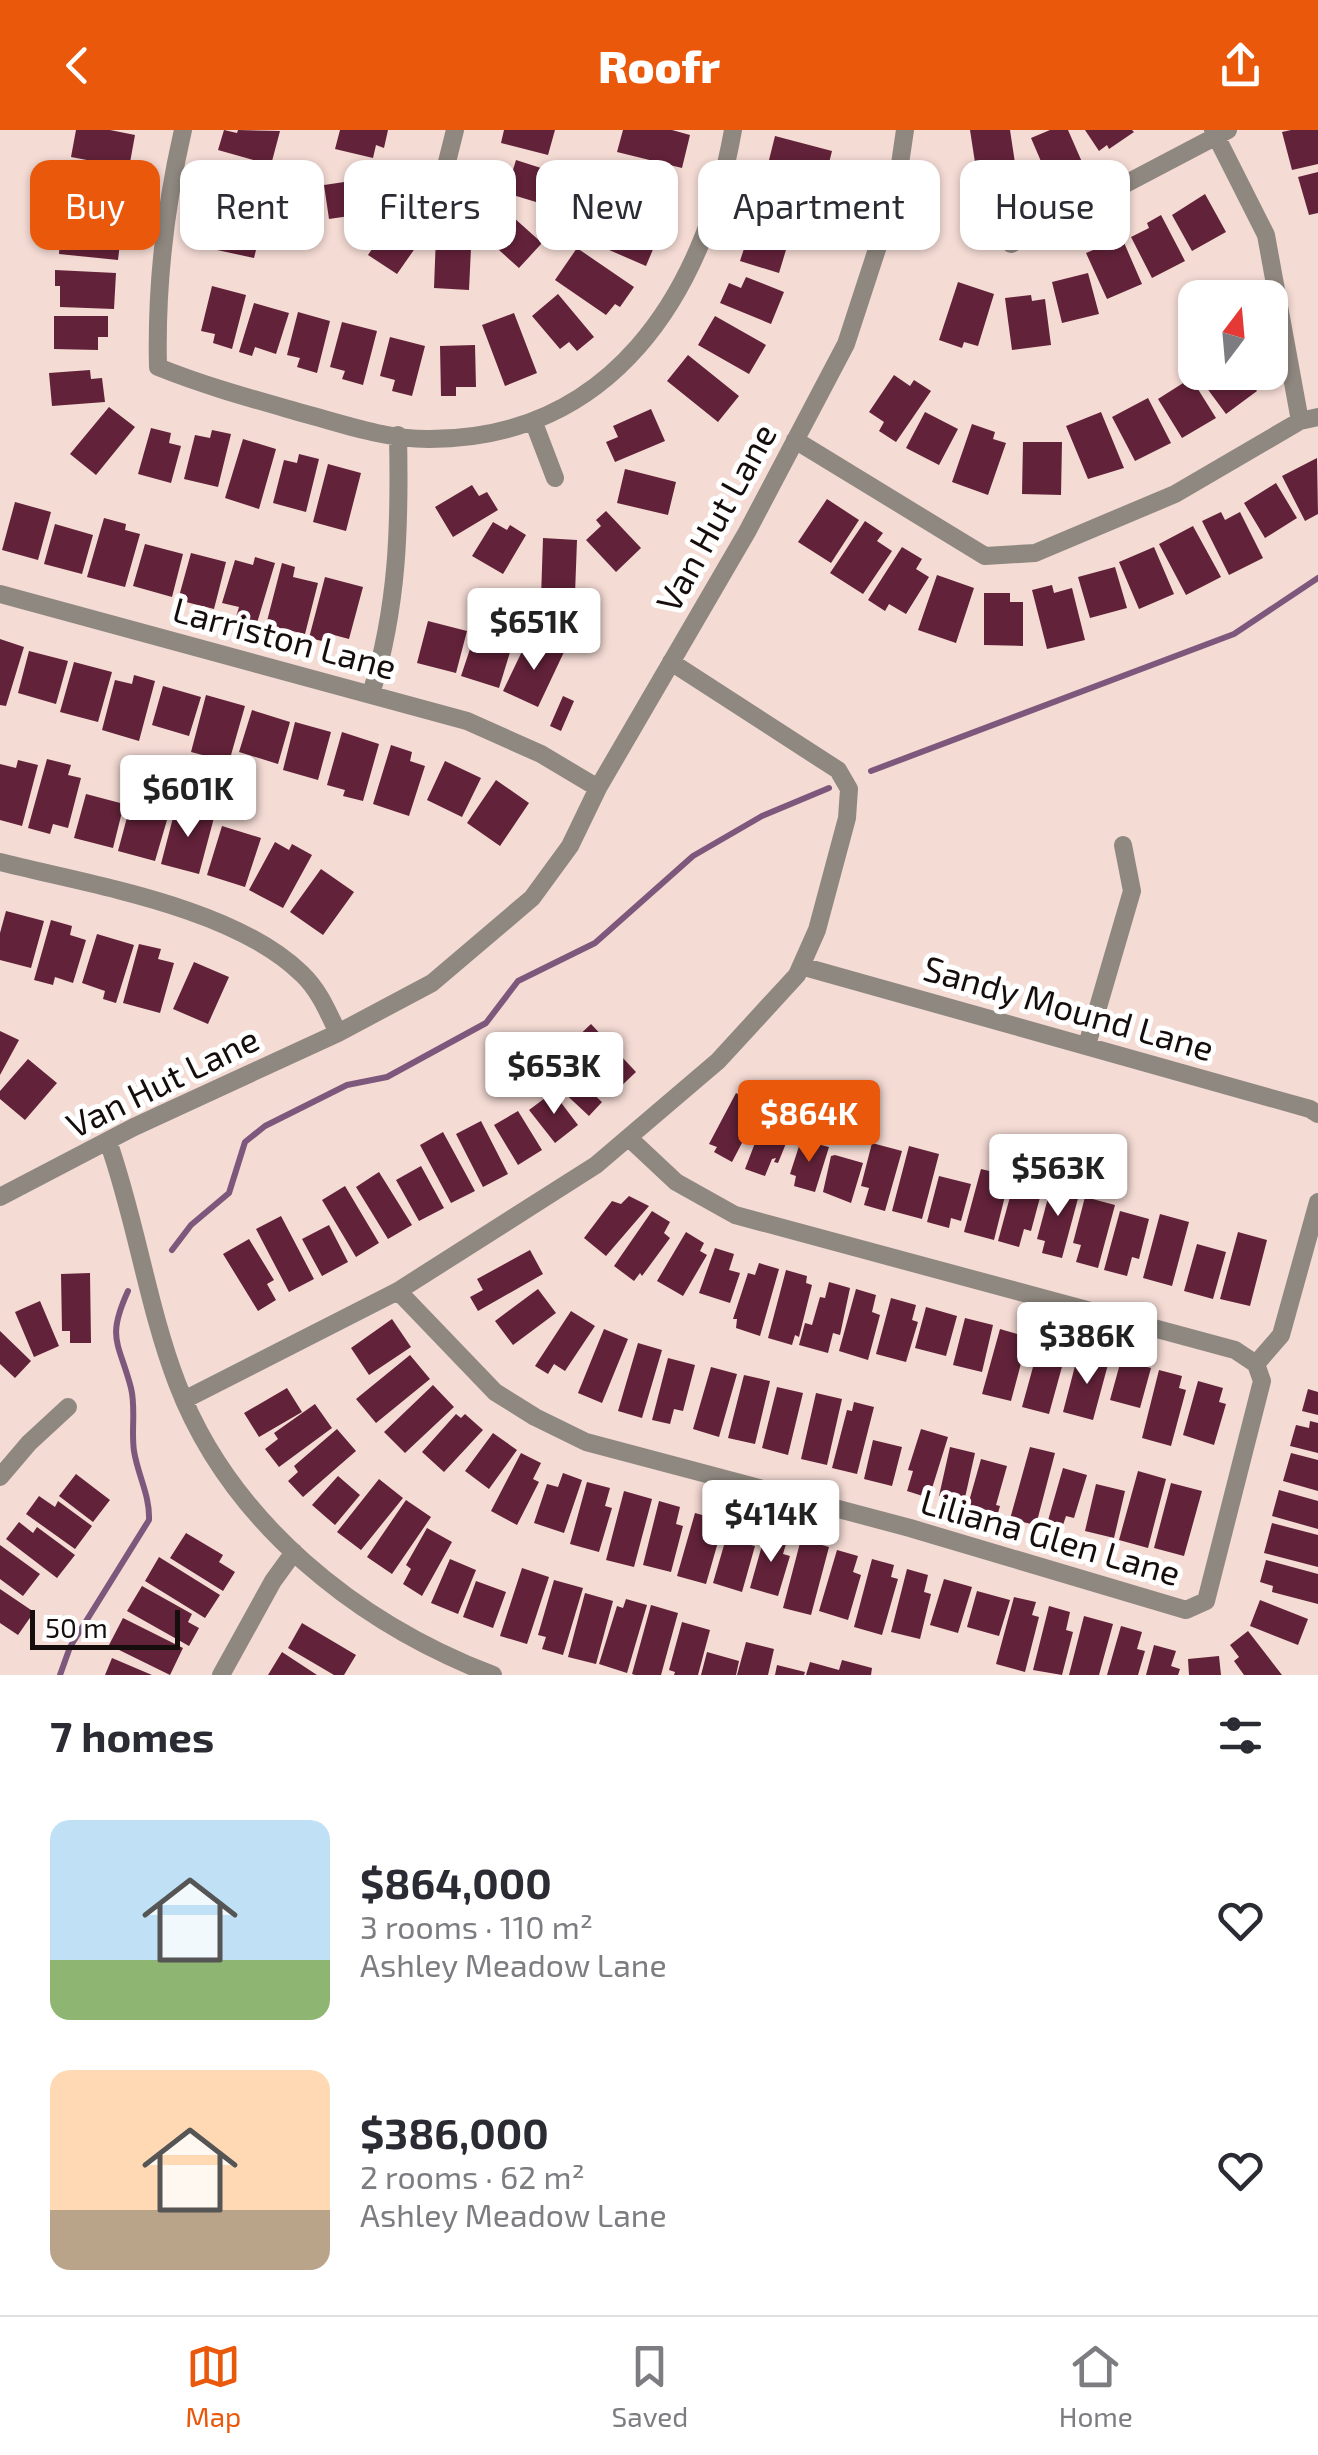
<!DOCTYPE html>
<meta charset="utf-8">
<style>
:root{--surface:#fff;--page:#f7f7f7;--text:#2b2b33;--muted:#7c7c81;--line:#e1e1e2;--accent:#ea580c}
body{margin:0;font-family:"Exo 2",sans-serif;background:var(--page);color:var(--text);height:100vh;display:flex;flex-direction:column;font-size:38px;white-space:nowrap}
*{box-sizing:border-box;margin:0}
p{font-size:32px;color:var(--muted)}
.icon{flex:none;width:55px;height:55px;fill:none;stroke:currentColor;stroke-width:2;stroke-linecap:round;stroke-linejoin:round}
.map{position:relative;height:1545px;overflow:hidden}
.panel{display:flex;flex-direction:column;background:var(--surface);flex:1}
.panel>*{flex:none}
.guide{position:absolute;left:30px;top:30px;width:1260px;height:90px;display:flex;gap:20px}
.needle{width:65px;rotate:16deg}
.tools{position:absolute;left:1178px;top:150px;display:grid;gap:20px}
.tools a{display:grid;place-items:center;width:110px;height:110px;border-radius:20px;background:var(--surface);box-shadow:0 2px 8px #0004;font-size:50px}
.scale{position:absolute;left:30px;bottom:25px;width:150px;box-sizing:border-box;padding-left:10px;border:5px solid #160e0c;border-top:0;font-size:28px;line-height:35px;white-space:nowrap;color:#160e0c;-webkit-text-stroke:8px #fff;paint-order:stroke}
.price{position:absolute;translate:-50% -85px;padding:0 22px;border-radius:10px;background:#fff;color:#222;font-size:32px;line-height:65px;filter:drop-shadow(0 2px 5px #0008)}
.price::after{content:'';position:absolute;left:50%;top:60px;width:30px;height:22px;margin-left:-15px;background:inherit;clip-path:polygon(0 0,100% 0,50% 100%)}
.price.on{background:var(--accent);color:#fff}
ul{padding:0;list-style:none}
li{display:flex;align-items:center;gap:30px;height:250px;padding:0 50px}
li span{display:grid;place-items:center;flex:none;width:280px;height:200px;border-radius:20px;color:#555}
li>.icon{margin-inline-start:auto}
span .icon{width:120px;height:120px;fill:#fffc;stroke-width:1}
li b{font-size:42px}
h2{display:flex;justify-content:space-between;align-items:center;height:120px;padding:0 50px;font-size:42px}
.pill{padding:0 35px;border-radius:20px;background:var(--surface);box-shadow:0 2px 8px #0004;font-size:35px;line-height:90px}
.pill.on{background:var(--accent);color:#fff}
header{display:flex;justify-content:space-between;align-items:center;height:130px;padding:0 50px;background:var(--accent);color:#fff;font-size:45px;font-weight:800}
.tabs{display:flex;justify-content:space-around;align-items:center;height:140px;border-top:2px solid var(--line);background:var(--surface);font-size:28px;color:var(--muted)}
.tabs a{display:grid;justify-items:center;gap:5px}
.tabs .on{color:var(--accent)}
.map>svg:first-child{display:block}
</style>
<header><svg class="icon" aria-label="back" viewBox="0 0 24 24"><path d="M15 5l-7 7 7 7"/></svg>Roofr<svg class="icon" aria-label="share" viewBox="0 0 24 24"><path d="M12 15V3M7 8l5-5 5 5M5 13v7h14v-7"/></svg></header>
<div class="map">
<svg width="1318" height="1545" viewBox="0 0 1318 1545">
<rect width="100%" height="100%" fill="#f4dbd4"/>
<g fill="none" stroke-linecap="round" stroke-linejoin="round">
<path stroke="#7e587c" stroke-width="6" d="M871 641 1234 504 1318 448
M172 1120 191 1095 229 1063 245 1012 265 996 347 955 387 947 486 893 518 851 595 813 693 726 762 686 829 658
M60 1545 70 1517 149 1390C150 1365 138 1346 134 1321 131 1301 136 1278 131 1258 119 1212 106 1209 128 1161"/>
</g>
<path fill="#622239" d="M76 0H110L135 5 129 38 71 27Z
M224 0 237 3 238 0 280 1 271 35 218 20Z
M340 0H388L384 18 376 15 373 28 335 19Z
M504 0H555L548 25 501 13Z
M623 0H672L690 5 682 38 617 22Z
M970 0H1010L1015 33 976 39Z
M1050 0H1068L1082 32 1056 43 1054 39 1046 43 1031 8Z
M1085 0H1132L1134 2 1109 19 1107 15 1099 21Z
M1291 0H1318V34L1292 40 1282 2Z
M775 6 832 21 824 53 767 38Z
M516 30 569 47 559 79 506 63Z
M613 33 674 52 664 85 603 66Z
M219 38 272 48 266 81 213 71Z
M82 42 119 49 117 62 126 64 122 84 76 76Z
M1318 42V83L1309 85 1298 47Z
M378 47 381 66 374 67 377 82 329 89 324 55Z
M764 53 813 66 804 99 756 86Z
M1205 64 1226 102 1192 121 1172 85Z
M503 78 542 113 519 138 480 103Z
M606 81 651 101 646 113 654 117 646 136 593 113Z
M214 85 262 96 254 128 217 120 220 109 209 106Z
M395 85 412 97 407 106 418 114 397 144 368 125Z
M1161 85 1185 131 1152 148 1131 107 1149 98 1147 93Z
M54 89 122 96 118 130 59 124 60 107 53 106Z
M751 97 789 110 779 143 740 131Z
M436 106 454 107V118H471L469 160 434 158Z
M1122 108 1142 154 1107 169 1086 123Z
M577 118 634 157 620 177 615 174 606 185 555 150Z
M55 140 116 143 114 179 60 177V156H55Z
M1088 143 1099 184 1062 193 1052 152Z
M746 147 784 162 771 194 720 173 729 153 741 158Z
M958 152 994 164 978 216 964 212 962 218 939 210Z
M212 156 246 165 232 219 213 213 215 204 201 201Z
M558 164 594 207 577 221 569 212 560 219 532 186Z
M1031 165 1032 171 1045 169 1051 215 1012 220 1005 168Z
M254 173 289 183 276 224 255 217 252 226 239 222Z
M298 182 330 191 317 243 297 237 300 228 287 225Z
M514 183 537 243 505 256 482 195Z
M54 186H108V207H98V220L54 219Z
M715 186 766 215 749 244 698 215Z
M342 192 377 201 363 255 342 249 345 241 330 237Z
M390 207 425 216 412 266 392 261 395 250 380 246Z
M475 215 476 257H456V266H441L440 216Z
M688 225 739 266 718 292 667 251Z
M90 240 91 249 102 248 105 272 52 276 49 243Z
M1195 242H1243L1257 261 1226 284Z
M894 245 910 256 914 250 931 261 896 312 879 301 884 292 869 282Z
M1191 248 1216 288 1182 308 1158 269Z
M1148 268 1171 313 1135 331 1112 287Z
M109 277 135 297 96 345 70 324Z
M651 279 665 311 615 332 606 312 618 307 613 296Z
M925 282 958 299 939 335 906 318Z
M1101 282 1124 338 1088 349 1066 296Z
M972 294 995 302 993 309 1006 313 988 365 952 352Z
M151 298 171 303 169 313 181 316 171 353 138 344Z
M212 300 231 304 218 357 184 349 195 305 210 308Z
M243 309 276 319 259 379 225 368Z
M1023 312H1062L1061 365 1022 364Z
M299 324 319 329 306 382 273 373 284 330 297 333Z
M1317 328 1318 384 1305 391 1282 346Z
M328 334 361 343 346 401 313 392Z
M625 339 676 352 668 385 617 373Z
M1276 353 1297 388 1265 408 1244 373Z
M472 355 479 366 487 362 498 380 453 407 435 377Z
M827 369 859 390 831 433 798 412Z
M15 372 51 382 38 430 2 420Z
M606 381 641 418 616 442 586 410 601 396 596 390Z
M1221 382 1225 390 1240 382 1263 428 1229 445 1202 391Z
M104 388 126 394 125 400 140 404 125 457 87 447Z
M865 391 883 403 877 411 892 421 863 464 830 443Z
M493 392 507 400 510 395 526 405 503 444 472 426Z
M55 394 93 405 82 444 44 434Z
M1193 396 1221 447 1186 465 1159 414Z
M543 408 577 410 575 464H567L566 469 541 468Z
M145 414 183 424 172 467 133 456Z
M902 417 922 429 916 439 929 447 906 484 889 474 885 481 868 470Z
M1154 417 1174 464 1139 479 1119 432Z
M191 423 226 432 214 479 178 470Z
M255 427 275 433 257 493 236 487 239 477 222 473 235 430 253 435Z
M282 433 295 437 293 447 318 453 305 504 266 495Z
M1115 437 1127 478 1090 488 1078 447Z
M937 445 974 458 956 513 918 500Z
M325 447 363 457 349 509 334 505 331 513 309 508Z
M1052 455 1054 463 1072 458 1085 510 1047 519 1032 460Z
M984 463H1010V472H1023V516L984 515Z
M428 491 467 501 456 543 417 533Z
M474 507 511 519 499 558 461 546Z
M0 509 24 517 6 576 0 575Z
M527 511 540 517 542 512 564 522 538 577 503 561Z
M29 521 68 531 56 574 18 563Z
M74 532 112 542 98 592 60 582Z
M134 545 155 551 139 611 102 600 115 550 132 554Z
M163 556 201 567 189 606 152 595Z
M206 565 245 576 229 632 191 622Z
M563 566 574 571 561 601 550 596Z
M252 580 290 592 278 634 239 622Z
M295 592 331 602 318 650 283 640Z
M342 602 379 614 363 671 343 666 345 660 327 655Z
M391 615 412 622 410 631 425 636 409 686 373 674Z
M47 629 71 635 68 645 81 648 68 698 53 694 50 704 28 698Z
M18 630 38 635 22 696 0 690V634L16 638Z
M445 631 481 648 462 687 427 670Z
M496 650 529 673 500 716 467 693Z
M86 664 124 674 113 718 74 708Z
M194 678 215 684 199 744 161 734 175 680 192 684Z
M129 680 167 690 155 731 118 721Z
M222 696 261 708 245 757 207 745Z
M275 712 289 720 292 714 312 725 283 778 249 760Z
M321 739 354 762 323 805 290 782Z
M6 781 44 791 31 838 0 830V803Z
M51 790 72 796 70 805 86 810 73 853 55 847 53 855 34 850Z
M97 804 134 815 116 873 103 869 105 861 82 853Z
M139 814 161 819 158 829 174 833 160 883 123 873Z
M194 832 229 847 208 894 173 879Z
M591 894 636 942 616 961 571 913Z
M0 901 19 910 0 945Z
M564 923 595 952 588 959 602 972 589 986 544 944Z
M28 929 57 953 25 990 0 969V961Z
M748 960 765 969 732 1032 714 1022 717 1017 709 1014 736 963 745 968Z
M553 962 578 995 555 1013 529 980Z
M768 979 796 989 778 1033 774 1032 776 1028 772 1029 765 1046 745 1039Z
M518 981 542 1020 518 1035 494 995Z
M481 991 508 1044 483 1057 456 1004Z
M443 1002 475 1061 451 1073 420 1015Z
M801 1010 829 1017 815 1062 794 1056 796 1046 790 1044Z
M872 1013 902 1021 885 1081 864 1075 869 1058 861 1056Z
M909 1016 939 1024 922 1089 892 1081Z
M835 1025 863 1033 851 1073 823 1062 831 1026Z
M421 1036 444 1078 419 1091 396 1050Z
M981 1039 1010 1046 994 1110 964 1102Z
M379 1042 412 1095 388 1109 356 1057Z
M939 1046 971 1054 961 1091 951 1088 949 1098 927 1092Z
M1014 1052 1042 1060 1031 1101 1024 1099 1019 1117 998 1111Z
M1052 1053 1080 1061 1062 1128 1042 1123 1045 1111 1037 1109Z
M345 1056 379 1113 356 1127 322 1070Z
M629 1066 649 1076 606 1126 584 1108 612 1071 621 1074Z
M1085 1067 1115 1075 1098 1138 1076 1132 1081 1115 1073 1113Z
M652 1081 670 1092 664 1103 670 1108 642 1146 640 1143 634 1151 614 1136Z
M1120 1081 1149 1089 1139 1129 1132 1127 1127 1146 1104 1140Z
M1160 1084 1189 1092 1172 1156 1143 1148Z
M281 1086 314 1149 289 1162 256 1099Z
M329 1095 348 1132 322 1146 302 1109Z
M686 1102 704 1113 700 1121 707 1125 683 1166 657 1151Z
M1238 1102 1267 1110 1250 1176 1220 1169Z
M249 1109 274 1150 267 1154 276 1170 258 1181 223 1124Z
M1197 1114 1226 1122 1213 1169 1184 1161Z
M715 1118 734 1124 729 1140 740 1143 730 1173 699 1163Z
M530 1120 543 1144 478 1181 470 1167 483 1160 477 1149Z
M759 1133 779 1139 760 1206 736 1198 737 1189H733L748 1143 755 1145Z
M786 1140 807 1146 806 1153 812 1155 799 1207 795 1205 792 1215 768 1208Z
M90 1143 91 1213H70V1201H62L61 1144Z
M829 1152 850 1158 840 1205 833 1203 828 1223 799 1215 805 1193 812 1195 820 1167 825 1168Z
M538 1159 556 1183 513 1215 495 1191Z
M856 1159 876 1165 872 1182 880 1185 868 1230 839 1221Z
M891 1168 916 1175 912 1190 918 1192 906 1232 876 1224Z
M40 1171 59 1216 34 1227 15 1182Z
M926 1177 957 1186 946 1226 915 1218Z
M571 1181 595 1196 565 1241 554 1234 548 1244 535 1236Z
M965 1188 993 1195 982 1242 953 1235Z
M392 1189 411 1217 369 1245 351 1218Z
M604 1199 628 1209 602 1273 578 1263Z
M1000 1199 1028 1207 1011 1271 982 1264Z
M0 1201 31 1231 15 1248 0 1234Z
M1041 1208 1068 1215 1049 1284 1022 1277Z
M638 1213 662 1220 642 1288 618 1281Z
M1089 1221 1110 1227 1093 1290 1063 1282 1075 1236 1084 1239Z
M410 1225 430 1249 376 1293 356 1269Z
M668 1228 695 1235 683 1281 674 1279 670 1294 652 1290Z
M1121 1230 1151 1238 1140 1278 1110 1270Z
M711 1237 737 1244 719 1307 693 1299Z
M1159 1240 1182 1246 1179 1258 1186 1260 1171 1316 1142 1308Z
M744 1245 770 1251 755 1314 728 1308Z
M1198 1251 1223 1258 1219 1272 1226 1274 1214 1315 1183 1305Z
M433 1255 454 1277 405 1323 384 1302Z
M777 1257 803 1263 788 1325 762 1318Z
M287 1258 302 1282 259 1307 244 1283Z
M1308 1259 1318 1262V1285L1302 1281Z
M816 1263 842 1269 827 1335 801 1329Z
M854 1272 874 1277 857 1344 832 1338 847 1280 852 1281Z
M315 1274 332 1298 279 1337 265 1319 278 1309 274 1303Z
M456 1284 461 1288 465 1284 483 1300 444 1342 422 1322Z
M1310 1291 1318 1293V1323L1290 1316 1296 1295 1309 1298Z
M337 1299 356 1321 303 1367 288 1351 298 1342 294 1336Z
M921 1299 948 1307 929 1368 907 1361 913 1341 908 1340Z
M493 1303 517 1320 489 1359 465 1341Z
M873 1310 902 1317 892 1356 864 1349Z
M950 1317 975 1323 964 1372 939 1366Z
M1030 1317 1055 1323 1036 1395 1010 1389Z
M521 1323 541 1333 533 1349 539 1352 517 1395 491 1381Z
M1291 1323 1318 1330V1361L1283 1351Z
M981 1329 1007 1336 996 1375 1000 1376 998 1383 968 1375Z
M1063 1338 1087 1345 1074 1388 1066 1386 1062 1398 1047 1394Z
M1138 1341 1166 1349 1148 1418 1119 1410Z
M563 1343 582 1350 564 1403 534 1393 547 1354 558 1357Z
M76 1344 110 1370 93 1392 59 1366Z
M338 1346 360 1365 335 1395 312 1375Z
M379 1349 403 1368 361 1420 337 1402Z
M587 1352 610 1358 605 1376 612 1378 599 1422 570 1414Z
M1171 1353 1202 1361 1184 1426 1154 1418Z
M1096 1354 1125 1361 1114 1408 1085 1401Z
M1279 1360 1318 1371V1399L1272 1386Z
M624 1361 652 1369 634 1437 606 1430Z
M39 1366 55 1377 58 1371 92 1396 75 1419 26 1384Z
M406 1370 431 1387 392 1444 367 1427Z
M659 1371 680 1377 676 1394 683 1396 671 1442 643 1435Z
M695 1383 724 1391 706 1454 677 1446Z
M731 1391 752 1397 747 1414 755 1416 742 1462 713 1453Z
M19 1392 33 1403 37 1397 75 1425 57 1448 6 1409Z
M1272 1393 1318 1405V1437L1264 1423Z
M427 1398 452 1412 422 1466 403 1454 411 1439 406 1435Z
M766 1401 788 1407 783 1424 790 1426 778 1466 750 1458Z
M186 1403 223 1425 219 1432 235 1442 223 1461 170 1428Z
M801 1409 829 1417 811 1485 783 1478Z
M0 1415 40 1444 23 1466 0 1449Z
M837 1420 858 1426 853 1442 861 1445 848 1490 819 1481Z
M159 1427 220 1465 205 1488 145 1451Z
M450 1429 476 1440 458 1484 431 1473Z
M872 1429 894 1435 891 1447 898 1449 882 1505 854 1497Z
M1266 1430 1318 1444V1474L1272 1462 1273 1456 1260 1452Z
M522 1438 549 1447 527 1514 500 1506Z
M907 1439 928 1445 924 1462 931 1464 920 1509 891 1502Z
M944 1449 972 1457 958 1503 930 1495Z
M554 1450 583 1458 563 1525 542 1519 546 1507 538 1505Z
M476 1451 506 1462 493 1498 463 1487Z
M142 1456 192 1484 188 1492 199 1498 189 1516 127 1481Z
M0 1459 34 1482 18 1505 0 1493Z
M977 1461 1010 1470 999 1506 967 1497Z
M585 1463 613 1471 596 1534 568 1527Z
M1014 1467 1036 1472 1032 1485 1039 1487 1025 1542 996 1534Z
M626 1469 647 1475 627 1543 599 1534 617 1476 623 1478Z
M1260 1470 1308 1489 1298 1515 1250 1496Z
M651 1475 678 1483 661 1545H635L632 1544Z
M1049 1476 1070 1482 1066 1500 1073 1502 1062 1545 1033 1540Z
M1084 1486 1113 1494 1099 1545H1069Z
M123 1488 183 1518 170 1545 109 1515Z
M682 1492 710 1500 698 1545H674L675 1542 669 1540Z
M302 1493 356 1525 344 1545H334L288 1518Z
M1121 1496 1142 1502 1137 1519 1145 1521 1138 1545H1107Z
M1248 1501 1282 1545H1244L1234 1531 1239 1527 1230 1515Z
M746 1512 774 1519 768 1545H737Z
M1154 1515 1176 1521 1171 1536 1180 1539 1178 1545H1146Z
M282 1522 317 1545H268Z
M707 1522 739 1531 736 1545H701Z
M1219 1526 1221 1545H1189L1188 1529Z
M112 1528 152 1545H105Z
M842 1530 872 1538 871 1545H806L810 1532 839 1540Z
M777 1535 805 1542 804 1545H775Z"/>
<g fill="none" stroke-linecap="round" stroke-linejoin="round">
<path stroke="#8f8881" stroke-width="18" d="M183 0C165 78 156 157 158 237 205 256 253 269 302 283 343 294 385 309 428 309 611 310 704 164 733 0
M1213 0 1266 105 1300 291
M444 44 455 0
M1011 114 1228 0
M534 293 555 348
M795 310 985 426 1035 423 1175 364 1300 291 1318 287
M0 464 467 591 541 624 598 658
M371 564C398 476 400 396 398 305
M0 732C91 755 234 777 302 844 319 860 328 882 338 903
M801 836 1310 979 1318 984
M1087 915 1132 761 1123 715
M629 1008 676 1052 735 1085 1235 1220 1256 1234
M108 1011C136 1090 147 1174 177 1253 230 1392 357 1493 493 1545
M0 1067 134 997 338 903 432 853 532 768 570 716 598 658 747 402 846 214 896 61 905 0
M398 1161 495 1262 535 1287 586 1312 910 1398 1186 1480 1206 1471 1262 1251 1256 1234
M1256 1234 1281 1205 1318 1072
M184 1270 398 1161 596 1035 718 931 797 845 817 800 847 688 849 659 838 640 671 532
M0 1347 29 1313 68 1277
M221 1545 273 1451 294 1422"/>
</g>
<g text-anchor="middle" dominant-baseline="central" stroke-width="10" stroke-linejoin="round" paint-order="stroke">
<g font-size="35" fill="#160e0c" stroke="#fff">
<text transform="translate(715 387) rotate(-61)">Van Hut Lane</text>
<text transform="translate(285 507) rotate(15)">Larriston Lane</text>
<text transform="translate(1069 877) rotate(16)">Sandy Mound Lane</text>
<text transform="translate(162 951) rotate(-26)">Van Hut Lane</text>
<text transform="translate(1051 1406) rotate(16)">Liliana Glen Lane</text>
</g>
</g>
</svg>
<div class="tools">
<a><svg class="needle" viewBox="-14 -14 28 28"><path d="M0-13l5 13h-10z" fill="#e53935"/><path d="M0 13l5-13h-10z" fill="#7c7c81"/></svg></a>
</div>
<div class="scale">50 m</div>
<b class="price" style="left:534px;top:543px">$651K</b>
<b class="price" style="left:188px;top:710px">$601K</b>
<b class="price" style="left:554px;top:987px">$653K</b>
<b class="price on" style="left:809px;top:1035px">$864K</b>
<b class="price" style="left:1058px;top:1089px">$563K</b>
<b class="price" style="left:1087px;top:1257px">$386K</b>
<b class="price" style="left:771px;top:1435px">$414K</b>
<div class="guide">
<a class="pill on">Buy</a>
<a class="pill">Rent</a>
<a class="pill">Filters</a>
<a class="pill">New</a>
<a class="pill">Apartment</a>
<a class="pill">House</a>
</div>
</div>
<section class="panel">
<h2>7 homes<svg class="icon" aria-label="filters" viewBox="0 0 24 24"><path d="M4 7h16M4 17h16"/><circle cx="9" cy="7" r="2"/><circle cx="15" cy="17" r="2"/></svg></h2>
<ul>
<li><span style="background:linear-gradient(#bfe0f5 70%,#8fb573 0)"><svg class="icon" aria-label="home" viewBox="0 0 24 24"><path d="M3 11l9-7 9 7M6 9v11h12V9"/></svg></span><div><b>$864,000</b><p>3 rooms · 110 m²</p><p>Ashley Meadow Lane</p></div><svg class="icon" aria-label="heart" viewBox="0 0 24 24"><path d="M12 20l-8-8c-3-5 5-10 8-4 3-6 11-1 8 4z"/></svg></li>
<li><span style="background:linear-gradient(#ffd9b3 70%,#b9a48a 0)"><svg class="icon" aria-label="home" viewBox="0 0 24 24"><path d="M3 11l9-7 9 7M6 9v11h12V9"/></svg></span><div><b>$386,000</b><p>2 rooms · 62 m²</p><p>Ashley Meadow Lane</p></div><svg class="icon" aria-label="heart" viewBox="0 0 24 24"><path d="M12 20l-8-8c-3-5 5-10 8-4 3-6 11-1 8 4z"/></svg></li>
</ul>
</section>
<nav class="tabs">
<a class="on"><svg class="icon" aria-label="map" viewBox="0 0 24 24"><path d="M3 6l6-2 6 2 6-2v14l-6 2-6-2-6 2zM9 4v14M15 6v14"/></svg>Map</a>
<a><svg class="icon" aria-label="saved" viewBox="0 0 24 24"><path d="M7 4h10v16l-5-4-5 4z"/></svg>Saved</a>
<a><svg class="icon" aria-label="home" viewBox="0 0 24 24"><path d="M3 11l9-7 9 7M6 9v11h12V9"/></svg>Home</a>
</nav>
